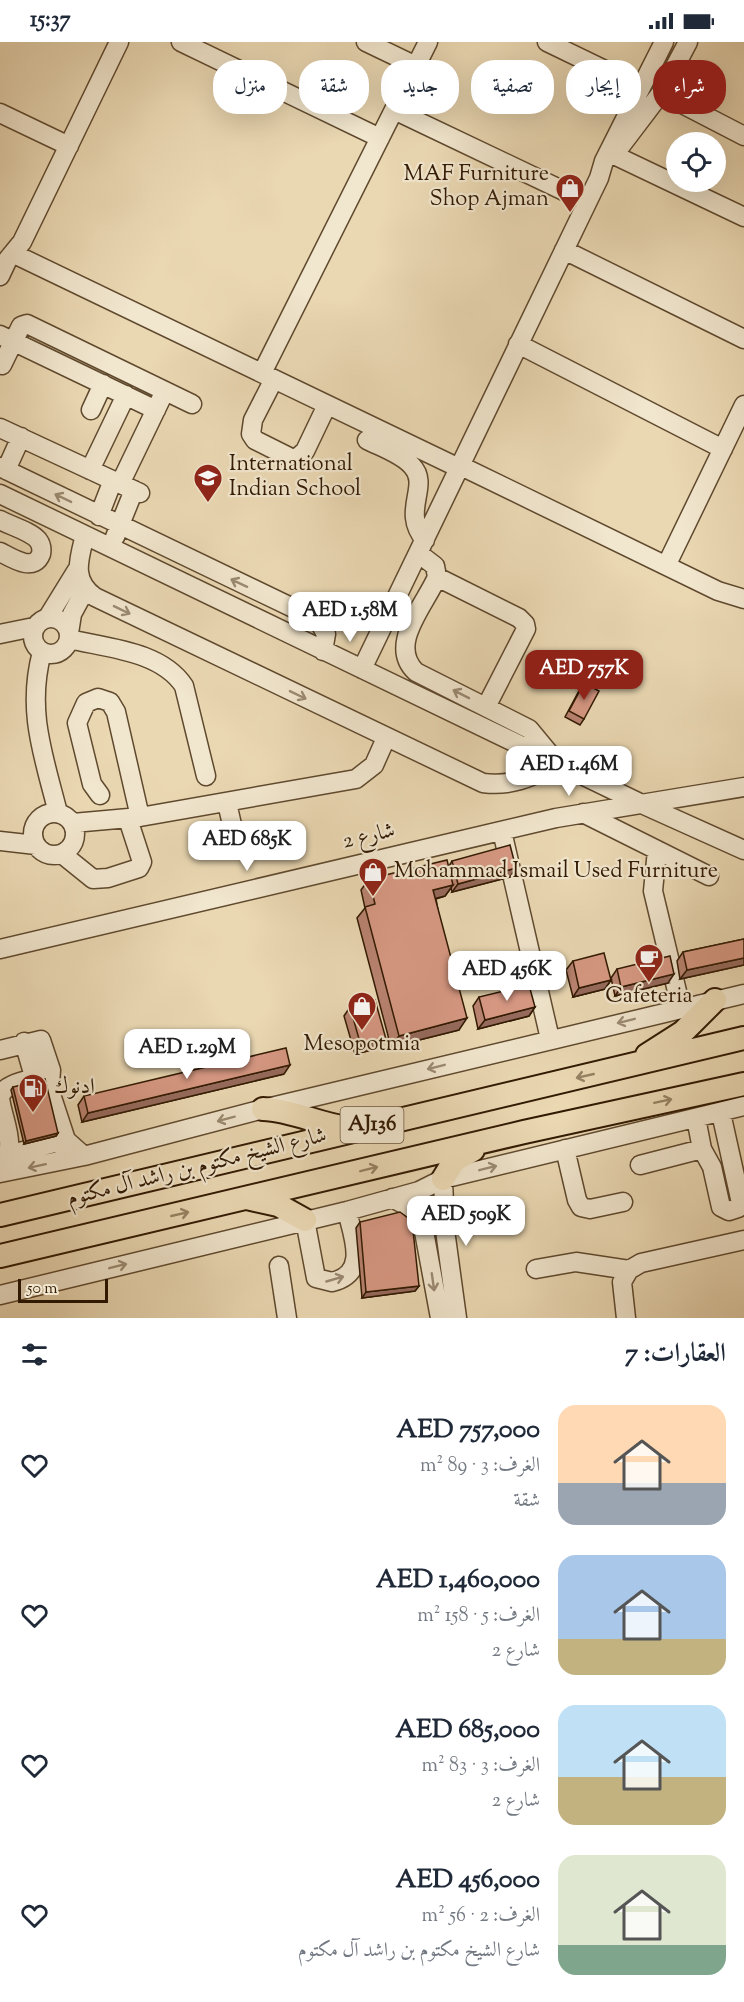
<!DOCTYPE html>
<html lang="ar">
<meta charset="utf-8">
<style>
:root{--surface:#fff;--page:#f6f6f7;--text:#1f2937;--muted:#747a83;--accent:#8f2418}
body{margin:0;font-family:"Sorts Mill Goudy",Amiri,serif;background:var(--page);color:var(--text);direction:rtl;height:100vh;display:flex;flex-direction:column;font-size:22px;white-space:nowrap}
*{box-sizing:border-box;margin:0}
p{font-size:20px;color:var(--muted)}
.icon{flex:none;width:33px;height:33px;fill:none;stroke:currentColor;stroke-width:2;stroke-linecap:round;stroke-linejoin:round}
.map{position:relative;height:1276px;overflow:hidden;direction:ltr}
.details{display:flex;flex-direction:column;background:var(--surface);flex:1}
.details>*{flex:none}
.guide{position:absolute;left:18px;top:18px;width:708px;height:54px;direction:rtl;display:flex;gap:12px}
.buttons{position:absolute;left:666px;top:90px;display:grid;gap:12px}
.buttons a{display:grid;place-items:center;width:60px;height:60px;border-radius:50%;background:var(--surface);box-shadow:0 6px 24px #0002;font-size:30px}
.scale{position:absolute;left:18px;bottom:15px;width:90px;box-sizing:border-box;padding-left:6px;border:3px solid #311902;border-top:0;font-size:16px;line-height:21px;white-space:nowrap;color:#311902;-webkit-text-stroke:4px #f1e6ce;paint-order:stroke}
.price{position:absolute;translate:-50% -51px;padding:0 14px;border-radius:12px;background:#fff;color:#222;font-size:20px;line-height:39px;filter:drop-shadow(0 2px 3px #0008)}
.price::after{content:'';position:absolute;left:50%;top:36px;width:18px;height:14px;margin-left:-9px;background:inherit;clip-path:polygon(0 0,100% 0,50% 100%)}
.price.active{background:var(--accent);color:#fff}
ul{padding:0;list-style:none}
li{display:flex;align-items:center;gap:18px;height:150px;padding:0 18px}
li span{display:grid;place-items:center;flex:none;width:168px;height:120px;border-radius:18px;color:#555}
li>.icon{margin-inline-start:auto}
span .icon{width:72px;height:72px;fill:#fffc;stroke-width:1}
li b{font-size:26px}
h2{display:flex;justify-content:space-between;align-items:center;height:72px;padding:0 18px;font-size:26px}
.tag{padding:0 21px;border-radius:24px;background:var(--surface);box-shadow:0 6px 24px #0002;font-size:21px;line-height:54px}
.tag.active{background:var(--accent);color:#fff}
.status{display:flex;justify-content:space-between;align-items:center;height:42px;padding:0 30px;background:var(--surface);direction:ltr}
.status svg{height:16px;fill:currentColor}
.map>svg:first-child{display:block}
</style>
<div class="status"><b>15:37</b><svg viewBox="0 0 49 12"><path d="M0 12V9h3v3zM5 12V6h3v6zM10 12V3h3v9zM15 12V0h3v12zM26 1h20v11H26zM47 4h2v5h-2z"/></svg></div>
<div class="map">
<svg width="744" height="1276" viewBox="0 0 744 1276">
<rect width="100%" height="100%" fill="#ead8b3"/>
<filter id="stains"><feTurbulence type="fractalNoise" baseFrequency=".00333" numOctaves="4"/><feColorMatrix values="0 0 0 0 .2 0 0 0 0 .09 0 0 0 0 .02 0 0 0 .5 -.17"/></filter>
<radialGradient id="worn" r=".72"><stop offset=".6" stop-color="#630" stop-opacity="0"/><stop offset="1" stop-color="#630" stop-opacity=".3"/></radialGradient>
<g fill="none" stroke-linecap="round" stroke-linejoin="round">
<g stroke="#5f492e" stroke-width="21">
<path id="minor" d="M181 0 380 96
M366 0 416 24
M547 0 640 45
M661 51 744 94
M394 68 587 160
M0 71 69 104
M620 105 661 51 688 0
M614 113 744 175
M564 208 744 297
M14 212 459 426
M0 234 8 217 22 200 119 0
M0 293 156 368
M518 302 723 407
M2 323 21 284 27 282 192 362
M262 331 428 0
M274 337 253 378 251 392 255 398 291 416H297L305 409 327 363
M91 368 103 342
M0 386 140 451
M367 398C381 405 402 412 412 424 431 444 400 469 425 498
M461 424 718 549 744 557
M0 425 318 578 326 592 323 609
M6 428 21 395
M90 428 126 353
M120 442 161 357
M0 452 644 763 744 808
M99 474 113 438
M0 478C11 484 30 489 38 498 41 502 42 507 41 512 34 531 12 516 0 510
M85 493C79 517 71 538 95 555L483 741C513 745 533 734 558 722L529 687 416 630C387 603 425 563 437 535L435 524 418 511
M115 495 134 448
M667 522 744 363
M437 535 519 576 525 582 526 587 486 665
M48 575 77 528
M33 594a18 18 0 1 1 36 0a18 18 0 1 1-36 0Z
M69 591 72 572 85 548
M0 592 34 585
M69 597C107 606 161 609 184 644L206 734
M42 610C26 669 44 715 58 771
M362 627 599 136 604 119 664 0
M100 753 92 742 77 681 86 661 98 656 110 660 116 670 140 775
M227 761 236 800
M33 792a21 21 0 1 1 42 0a21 21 0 1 1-42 0Z
M583 771 709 834
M73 781 140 775 356 737 374 723 386 696
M502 789 550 997
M0 799 36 803
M657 808 653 849 681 966
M62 812 93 837 108 836 139 826 142 820 128 777
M0 907 556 776 744 745
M24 1000 35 1038
M0 1008 41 998 51 1028 50 1041
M0 1055C4 1041 34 1035 46 1037L66 1098 84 1114
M0 1056C3 1080 19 1105 0 1126
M696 1076 702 1107 712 1125 721 1165 729 1169 738 1166 741 1161 721 1071
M565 1107 577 1158 581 1165 590 1167 623 1160
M8 1113 54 1101 69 1103
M640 1123 702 1107
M0 1131 84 1114 263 1067 744 952
M443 1137 445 1188 457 1276
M392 1156 411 1166 423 1184 440 1276
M305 1178 316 1236 332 1240C369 1231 353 1195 347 1169
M279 1224 287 1276
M536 1227 576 1220 629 1228
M0 1253 347 1169 419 1149 443 1137 744 1064
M626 1276 622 1240 629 1228 641 1221 744 1198"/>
</g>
<g stroke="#311902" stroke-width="26">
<path id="major" d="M647 1013 683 990 715 958
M263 1067C292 1068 318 1082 347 1086
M443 1137 454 1119 473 1108
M251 1157 278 1163 305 1178
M0 1173 744 996
M0 1214 524 1090 744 1042"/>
</g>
<use href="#minor" stroke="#f1e6ce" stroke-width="18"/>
<use href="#major" stroke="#ead8b3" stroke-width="22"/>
</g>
<path fill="#b98371" stroke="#311902" stroke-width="1.5" d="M584 641V677L580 683 565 675 580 647Z
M452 819 510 835 452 850 451 846 445 854 436 857 459 988 391 1005 357 876 365 866 361 848 369 837 449 824Z
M744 897V923L680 937 677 919 683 910Z
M573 919 611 938 605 947 573 955 566 928Z
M617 927 668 941 615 954 611 936Z
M479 955 535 965 529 974 478 987 473 964Z
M350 965 380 1006 355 1012 344 974Z
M284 1032 82 1080 78 1063 84 1054Z
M13 1045 58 1091 56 1094 24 1102 11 1048Z
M360 1180 419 1244 415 1249 362 1256 356 1186Z"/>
<path fill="#966a5c" stroke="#311902" stroke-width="1.5" d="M516 826 510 835 452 850 458 842Z
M453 843 445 854 425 859 433 848Z
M744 916V923L680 937 687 928Z
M674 932 668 941 615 954 621 945Z
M611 938 605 947 573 955 579 946Z
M535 965 529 974 478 987 485 978Z
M467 976 459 988 391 1005 399 994Z
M386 997 380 1006 355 1012 361 1004Z
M290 1023 284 1032 82 1080 88 1071Z
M58 1091 56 1094 24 1102 26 1099Z
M419 1244 415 1249 362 1256 366 1250Z"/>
<path fill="#d79883" stroke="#311902" stroke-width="1.5" d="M584 641 599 649 584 677 569 669Z
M510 803 516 826 458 842 452 819Z
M447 818 453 843 433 848 467 976 399 994 365 865 375 862 369 837Z
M744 897V916L687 928 683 910Z
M604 911 611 938 579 946 573 919Z
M670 914 674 932 621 945 617 927Z
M529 943 535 965 485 978 479 955Z
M375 958 386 997 361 1004 350 965Z
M286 1006 290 1023 88 1071 84 1054Z
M45 1037 58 1091 26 1099 13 1045Z
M400 1170 412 1179 419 1244 366 1250 360 1180Z"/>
<defs><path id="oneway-shaft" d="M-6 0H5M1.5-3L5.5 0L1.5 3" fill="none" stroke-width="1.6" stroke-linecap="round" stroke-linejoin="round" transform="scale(1.5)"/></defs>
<g stroke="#9b8a72">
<use href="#oneway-shaft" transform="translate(63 456) rotate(-154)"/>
<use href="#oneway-shaft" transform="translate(239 541) rotate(-155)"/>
<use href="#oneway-shaft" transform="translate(122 568) rotate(26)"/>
<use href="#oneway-shaft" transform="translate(461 652) rotate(-153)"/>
<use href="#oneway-shaft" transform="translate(298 653) rotate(26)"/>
<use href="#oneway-shaft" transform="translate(626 979) rotate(166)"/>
<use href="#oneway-shaft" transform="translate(436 1025) rotate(166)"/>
<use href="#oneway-shaft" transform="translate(226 1077) rotate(165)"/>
<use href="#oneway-shaft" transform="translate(37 1124) rotate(168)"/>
<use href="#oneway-shaft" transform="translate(488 1126) rotate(-14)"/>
<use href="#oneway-shaft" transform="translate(118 1224) rotate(-14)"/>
<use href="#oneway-shaft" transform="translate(335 1237) rotate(-16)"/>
<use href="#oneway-shaft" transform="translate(433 1240) rotate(82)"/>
</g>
<g stroke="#978263">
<use href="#oneway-shaft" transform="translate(585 1034) rotate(167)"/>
<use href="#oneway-shaft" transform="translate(663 1059) rotate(-12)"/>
<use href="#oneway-shaft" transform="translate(369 1127) rotate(-14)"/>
<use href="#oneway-shaft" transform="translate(180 1172) rotate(-13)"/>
</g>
<defs>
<g id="shop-pin" transform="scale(1.5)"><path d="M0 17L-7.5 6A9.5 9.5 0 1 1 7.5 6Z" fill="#8f2418" stroke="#f1e6ce"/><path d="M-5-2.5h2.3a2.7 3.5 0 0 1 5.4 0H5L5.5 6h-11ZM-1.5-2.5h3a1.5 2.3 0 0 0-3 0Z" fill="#fff"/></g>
<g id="school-pin" transform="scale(1.5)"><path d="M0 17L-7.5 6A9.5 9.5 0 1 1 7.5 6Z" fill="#8f2418" stroke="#f1e6ce"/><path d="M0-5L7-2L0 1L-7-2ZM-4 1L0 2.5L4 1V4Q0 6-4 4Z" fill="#fff"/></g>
<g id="cafe-pin" transform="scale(1.5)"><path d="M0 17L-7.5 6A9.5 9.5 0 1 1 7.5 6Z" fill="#8f2418" stroke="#f1e6ce"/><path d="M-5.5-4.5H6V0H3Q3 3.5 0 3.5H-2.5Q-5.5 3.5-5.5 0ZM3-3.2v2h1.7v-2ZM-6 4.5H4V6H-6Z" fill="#fff"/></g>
<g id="fuel-pin" transform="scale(1.5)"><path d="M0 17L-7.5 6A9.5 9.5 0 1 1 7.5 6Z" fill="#8f2418" stroke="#f1e6ce"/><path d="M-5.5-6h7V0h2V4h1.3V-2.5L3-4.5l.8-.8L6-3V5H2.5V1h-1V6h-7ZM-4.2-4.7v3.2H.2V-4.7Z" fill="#fff"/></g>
</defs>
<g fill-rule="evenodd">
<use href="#shop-pin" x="570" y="146"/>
<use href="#school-pin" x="208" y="436"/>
<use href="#shop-pin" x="373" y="830"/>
<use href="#cafe-pin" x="649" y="916"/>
<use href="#shop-pin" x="362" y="964"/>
<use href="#fuel-pin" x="33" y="1046"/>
</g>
<g text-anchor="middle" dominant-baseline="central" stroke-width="4.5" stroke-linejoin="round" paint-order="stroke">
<rect fill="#f1e6ce" stroke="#6b563f" stroke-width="1.5" x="340.5" y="1065" width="63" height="36" rx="4.5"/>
<g font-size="21" font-weight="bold" fill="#311902">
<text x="372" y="1083">AJ136</text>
</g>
<g font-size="22" fill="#311902" stroke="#f1e6ce" text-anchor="start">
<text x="549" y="133" text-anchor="end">MAF Furniture<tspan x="549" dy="25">Shop Ajman</tspan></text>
<text x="229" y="423">International<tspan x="229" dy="25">Indian School</tspan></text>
<text x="394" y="830">Mohammad Ismail Used Furniture</text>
<text x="649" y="955" text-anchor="middle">Cafeteria</text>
<text x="362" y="1003" text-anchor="middle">Mesopotmia</text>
<text x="54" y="1046">ادنوك</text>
</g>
<g font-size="22" fill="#311902" stroke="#f1e6ce">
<text transform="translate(369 795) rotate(-13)">شارع 2</text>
<text transform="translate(197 1126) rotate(-14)">شارع الشيخ مكتوم بن راشد آل مكتوم</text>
</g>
</g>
<rect width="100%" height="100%" filter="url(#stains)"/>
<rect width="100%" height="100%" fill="url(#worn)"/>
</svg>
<div class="buttons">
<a><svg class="icon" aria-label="locate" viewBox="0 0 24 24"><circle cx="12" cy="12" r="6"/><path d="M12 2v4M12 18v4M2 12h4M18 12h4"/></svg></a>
</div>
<div class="scale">50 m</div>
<b class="price" style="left:350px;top:601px">AED 1.58M</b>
<b class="price active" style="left:584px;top:659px">AED 757K</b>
<b class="price" style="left:569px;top:755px">AED 1.46M</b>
<b class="price" style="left:247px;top:830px">AED 685K</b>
<b class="price" style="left:507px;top:960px">AED 456K</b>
<b class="price" style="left:187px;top:1038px">AED 1.29M</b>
<b class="price" style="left:466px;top:1205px">AED 509K</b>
<div class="guide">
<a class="tag active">شراء</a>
<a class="tag">إيجار</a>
<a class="tag">تصفية</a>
<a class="tag">جديد</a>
<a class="tag">شقة</a>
<a class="tag">منزل</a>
</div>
</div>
<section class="details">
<h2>العقارات: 7<svg class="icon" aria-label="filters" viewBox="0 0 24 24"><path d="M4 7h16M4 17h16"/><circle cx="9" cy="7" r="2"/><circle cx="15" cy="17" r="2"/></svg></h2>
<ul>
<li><span style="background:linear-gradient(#ffd9b3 65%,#9aa5b1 0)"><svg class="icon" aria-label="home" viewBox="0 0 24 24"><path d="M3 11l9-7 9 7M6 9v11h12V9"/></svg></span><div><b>AED 757,000</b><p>الغرف: 3 · 89 m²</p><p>شقة</p></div><svg class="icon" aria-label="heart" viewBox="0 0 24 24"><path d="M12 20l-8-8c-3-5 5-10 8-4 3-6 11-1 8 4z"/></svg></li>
<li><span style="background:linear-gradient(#a9c7e8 70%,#c2b280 0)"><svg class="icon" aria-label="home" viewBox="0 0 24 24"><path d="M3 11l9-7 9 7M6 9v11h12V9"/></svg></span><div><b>AED 1,460,000</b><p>الغرف: 5 · 158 m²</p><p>شارع 2</p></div><svg class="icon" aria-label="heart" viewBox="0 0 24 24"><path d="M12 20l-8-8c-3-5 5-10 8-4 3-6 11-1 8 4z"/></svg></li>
<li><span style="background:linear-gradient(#bfe0f5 60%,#c2b280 0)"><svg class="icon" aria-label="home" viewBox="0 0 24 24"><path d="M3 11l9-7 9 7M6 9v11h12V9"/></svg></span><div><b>AED 685,000</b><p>الغرف: 3 · 83 m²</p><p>شارع 2</p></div><svg class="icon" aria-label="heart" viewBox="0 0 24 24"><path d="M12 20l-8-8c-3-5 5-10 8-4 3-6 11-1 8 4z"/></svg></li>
<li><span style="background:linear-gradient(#dfe7d0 75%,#7fa58c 0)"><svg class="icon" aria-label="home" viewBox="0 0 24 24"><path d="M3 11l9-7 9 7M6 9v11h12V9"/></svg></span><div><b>AED 456,000</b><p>الغرف: 2 · 56 m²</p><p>شارع الشيخ مكتوم بن راشد آل مكتوم</p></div><svg class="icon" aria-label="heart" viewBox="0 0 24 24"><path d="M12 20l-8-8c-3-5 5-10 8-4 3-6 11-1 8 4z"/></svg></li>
</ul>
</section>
